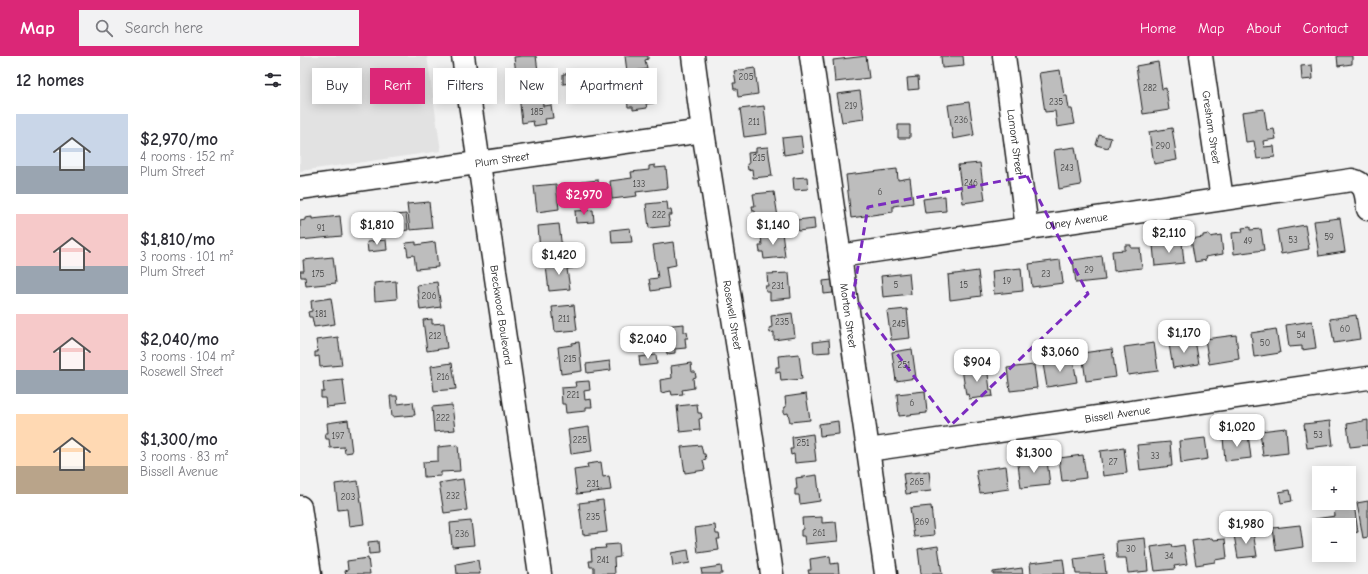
<!DOCTYPE html>
<meta charset="utf-8">
<style>
:root{--surface:#fff;--page:#f2f2f3;--text:#2b2b33;--muted:#7c7c81;--accent:#db2777}
body{margin:0;font-family:"Comic Neue",sans-serif;background:var(--page);color:var(--text);height:100vh;display:flex;flex-direction:column;font-size:15px;white-space:nowrap}
*{box-sizing:border-box;margin:0}
p{font-size:13px;color:var(--muted)}
.icon{flex:none;width:22px;height:22px;fill:none;stroke:currentColor;stroke-width:2;stroke-linecap:round;stroke-linejoin:round}
.map{position:relative;flex:1;overflow:hidden}
.sheet{display:flex;flex-direction:column;background:var(--surface);width:300px}
.sheet>*{flex:none}
.top-card{position:absolute;left:12px;top:12px;width:380px;height:36px;display:flex;gap:8px}
.tools{position:absolute;left:1012px;top:410px;display:grid;gap:8px}
.tools a{display:grid;place-items:center;width:44px;height:44px;border-radius:0px;background:var(--surface);box-shadow:0 2px 10px #0003;font-size:20px}
.price{position:absolute;translate:-50% -34px;padding:0 9px;border-radius:8px;background:#fff;color:#222;font-size:13px;line-height:26px;filter:drop-shadow(0 1px 2px #0008)}
.price::after{content:'';position:absolute;left:50%;top:24px;width:12px;height:9px;margin-left:-6px;background:inherit;clip-path:polygon(0 0,100% 0,50% 100%)}
.price.active{background:var(--accent);color:#fff}
ul{padding:0;list-style:none}
li{display:flex;align-items:center;gap:12px;height:100px;padding:0 16px}
li span{display:grid;place-items:center;flex:none;width:112px;height:80px;border-radius:0px;color:#555}
li>.icon{margin-inline-start:auto}
span .icon{width:48px;height:48px;fill:#fffc;stroke-width:1}
li b{font-size:17px}
h2{display:flex;justify-content:space-between;align-items:center;height:48px;padding:0 16px;font-size:17px}
.tag{padding:0 14px;border-radius:0px;background:var(--surface);box-shadow:0 2px 10px #0003;font-size:14px;line-height:36px}
.tag.active{background:var(--accent);color:#fff}
header{display:flex;align-items:center;gap:24px;box-sizing:border-box;height:56px;padding:0 20px;background:var(--accent);color:#fff}
header strong{font-size:19px}
nav{display:flex;gap:22px;margin-inline-start:auto;font-size:14px}
.search{width:280px;height:36px;background:var(--page);display:flex;align-items:center;gap:10px;box-sizing:border-box;padding:0 14px;border-radius:0px;color:var(--muted);font-size:15px}
main{display:flex;flex:1;min-height:0}
.map>svg:first-child{display:block}
</style>
<header>
<strong>Map</strong>
<div class="search"><svg class="icon" aria-label="search" viewBox="0 0 24 24"><circle cx="10" cy="10" r="6"/><path d="M15 15l6 6"/></svg>Search here</div>
<nav><a>Home</a><a>Map</a><a>About</a><a>Contact</a></nav>
</header>
<main>
<section class="sheet">
<h2>12 homes<svg class="icon" aria-label="filters" viewBox="0 0 24 24"><path d="M4 7h16M4 17h16"/><circle cx="9" cy="7" r="2"/><circle cx="15" cy="17" r="2"/></svg></h2>
<ul>
<li><span style="background:linear-gradient(#c9d6e8 65%,#9aa5b1 0)"><svg class="icon" aria-label="home" viewBox="0 0 24 24"><path d="M3 11l9-7 9 7M6 9v11h12V9"/></svg></span><div><b>$2,970/mo</b><p>4 rooms · 152 m²</p><p>Plum Street</p></div></li>
<li><span style="background:linear-gradient(#f6c9c9 65%,#9aa5b1 0)"><svg class="icon" aria-label="home" viewBox="0 0 24 24"><path d="M3 11l9-7 9 7M6 9v11h12V9"/></svg></span><div><b>$1,810/mo</b><p>3 rooms · 101 m²</p><p>Plum Street</p></div></li>
<li><span style="background:linear-gradient(#f6c9c9 70%,#9aa5b1 0)"><svg class="icon" aria-label="home" viewBox="0 0 24 24"><path d="M3 11l9-7 9 7M6 9v11h12V9"/></svg></span><div><b>$2,040/mo</b><p>3 rooms · 104 m²</p><p>Rosewell Street</p></div></li>
<li><span style="background:linear-gradient(#ffd9b3 65%,#b9a48a 0)"><svg class="icon" aria-label="home" viewBox="0 0 24 24"><path d="M3 11l9-7 9 7M6 9v11h12V9"/></svg></span><div><b>$1,300/mo</b><p>3 rooms · 83 m²</p><p>Bissell Avenue</p></div></li>
</ul>
</section>
<div class="map">
<svg width="1068" height="518" viewBox="0 0 1068 518">
<rect width="100%" height="100%" fill="#f2f2f2"/>
<filter id="ink" filterUnits="userSpaceOnUse"><feTurbulence type="fractalNoise" baseFrequency=".025" numOctaves="2"/><feDisplacementMap in="SourceGraphic" scale="8" xChannelSelector="R" yChannelSelector="G"/><feConvolveMatrix kernelMatrix="1 2 1 2 8 2 1 2 1" color-interpolation-filters="sRGB"/></filter>
<g filter="url(#ink)">
<path fill="#e2e2e2" d="M0 0H127L141 95 0 115Z"/>
<path fill="#bdbdbd" stroke="#1c1c1c" d="M222 0H236L239 23 217 26 214 1Z
M325 0H348V3L345 4 347 13 327 16Z
M566 0 569 22 535 26 533 4Z
M641 0H663L664 10 642 12Z
M1037 0H1052V8L1038 10Z
M858 6 862 33 866 32 869 54 843 58 836 10Z
M1012 9 1013 23 1002 24 1001 10Z
M455 12 458 38 438 41 437 33H434L433 27H436L434 15Z
M760 14 764 40H767L769 53H772L775 68 757 71 755 55 745 56 739 17Z
M281 17V26L263 28V18Z
M618 21 619 33 608 34 607 22Z
M351 26 354 47 346 48 347 52 333 54V51H328L327 41 317 42 316 31Z
M284 30 285 40 274 41 273 31Z
M560 35 564 63 542 66 537 38Z
M242 37 243 50 251 49 253 62 245 63 246 68 234 70 233 65 222 67 219 39Z
M669 46 674 79 653 83 648 49Z
M464 50 467 78 444 81 440 53Z
M964 53 967 74 974 73 976 83 963 85 964 91 974 90 975 101 957 103 954 85 946 86 942 56Z
M598 69H610V82H598Z
M872 72 877 104 854 108 849 76Z
M799 79 811 82 808 92 796 89Z
M501 80 503 96 484 99 482 82Z
M468 91 472 120 453 122 452 113 448 114 447 108H449L448 97 456 96V92Z
M775 91 781 129 759 133 754 94Z
M680 107 685 144 663 147 658 109Z
M355 109V112L366 111 368 132 336 136 337 140 312 143 310 125 332 122 331 116 349 114V110Z
M597 113 598 124 610 122 613 147 593 150V156L551 162 546 119Z
M507 121 508 133 494 134 493 122Z
M298 124 301 143 284 145 281 126Z
M256 128 259 153 237 156 234 130Z
M474 136 478 161 456 164 455 155H453L452 150H455L453 138Z
M645 140 646 155 625 157 623 143Z
M129 146 132 172 110 174 107 148Z
M367 146 368 154H371L372 159H368L370 170 349 172 346 148Z
M293 154 294 166 276 167 275 155Z
M106 158 108 174 95 176 93 159Z
M40 160 42 180 0 184V165L5 164V162L12 161V163Z
M514 162 515 173 498 175 497 164Z
M1040 162 1045 196 1019 200 1014 165Z
M259 168 262 193 240 195 238 170Z
M1005 169 1009 193 981 198 977 174Z
M950 171V174L961 173 964 194 934 198 932 177 943 176 942 172Z
M330 172 332 186 312 187 311 174Z
M482 176 485 201 464 203 463 196H460L459 190H462L461 178Z
M909 178 910 181 921 179 923 198 905 201 906 204 895 206 891 183 903 181V179Z
M871 183 872 187 882 186 884 207 855 210 853 189 865 188V184Z
M86 184 87 194 68 196 67 186Z
M116 186V189L135 186 138 211 116 213 114 199 108 200 106 187Z
M373 186 376 209 366 211 369 232 351 235 349 223 358 222 353 189Z
M825 189H831V192H840L842 212 814 215 812 195 825 194Z
M802 200 805 224 776 227 773 204Z
M33 201 36 227 6 230 5 221H1L0 215H4L3 204Z
M272 204 273 212 267 213 270 233 249 235 246 210 261 208V206Z
M760 204 763 227 732 231 729 208Z
M721 212 723 235 694 238 692 215Z
M678 215 681 240 650 244 648 219Z
M489 217 491 242 470 244V236H466L465 230H468L467 218Z
M609 217 611 238 583 241 581 220Z
M532 224 533 237 524 238 523 225Z
M96 225 97 243 75 245 74 227Z
M137 226 141 251 120 254 117 229Z
M31 242 35 268 14 271 12 261H9L8 256 12 255 11 245Z
M274 249 277 274 255 276 252 251Z
M607 253 610 282 591 284 587 255Z
M492 257 495 281 474 284V276L470 277 469 272 472 271 471 260Z
M1056 259 1060 283 1034 287 1030 263Z
M132 263V268L144 267 147 292 127 295 123 264Z
M1012 265 1016 292 1002 294V290L989 291 986 269Z
M384 268V276H387L388 282H385L386 292 375 293V297L367 298 366 287H362L361 270Z
M976 273 980 297 954 301 951 277Z
M936 279 939 303 909 308 905 283Z
M38 281 42 309 20 311 19 300 15 301V296H18L16 284Z
M529 284 530 296 514 297 513 286Z
M895 284 899 308 873 312 869 288Z
M279 286 282 315 261 318 258 291 272 289V287Z
M854 287 858 315 828 319 824 291Z
M612 293 616 322 596 325 592 296Z
M812 293 816 321 786 325 782 297Z
M499 298 502 323 481 325 480 316 476 317V311H479L478 300Z
M356 299 357 308 340 310 339 301Z
M773 303 777 326 747 331 743 308Z
M310 305 311 314 287 317 286 308Z
M152 307 156 333 134 335 131 310Z
M391 307 392 316H395L396 321 393 322 394 332 382 334 383 338 372 339 371 335 361 337 360 324 372 322 371 310Z
M734 309 737 332 710 335 707 312Z
M687 310 690 334H692L693 340 669 343 668 338 666 339 662 313Z
M43 324 46 349 26 351 25 342H21V336H24L23 326Z
M289 325 290 334 284 335 285 344 291 343 292 351H286V355L266 357 265 348H262L261 332 276 331 275 326Z
M625 335 627 357 599 360 597 338Z
M506 338 510 364 490 366 488 357 484 358V352L486 351 485 341Z
M90 340H97L98 348 113 346 115 359 92 361Z
M397 348 398 357H401L402 362 399 363 400 374 380 376 377 350Z
M152 349 155 374 134 376 132 351Z
M48 364 52 396 45 397 44 391 30 392 29 383H26L25 377H28L27 367Z
M1068 364V389L1050 391 1047 368Z
M538 365 539 378 520 380 519 368Z
M1030 365 1033 389 1007 392 1004 368Z
M289 371 292 395 271 398 268 374Z
M986 372 988 397 963 400 960 375Z
M513 378 516 405 495 407 494 398 491 399 490 393H493L492 381Z
M948 378 951 402 925 405 923 381Z
M905 382 908 403 881 407 879 385Z
M870 386 872 410 840 414 837 389Z
M158 389 160 415 141 416V420L124 421 123 406 138 405V391Z
M401 389 403 398H405L406 403 403 404 405 414 385 417 381 391Z
M824 392 827 417 803 420 800 395Z
M783 399 786 422 762 425 759 402Z
M747 404 750 429 721 432 718 408Z
M301 406 303 421 309 420 311 434 277 438 274 414 288 412 287 408Z
M706 410 709 433 680 437 676 414Z
M629 415 631 435 606 438 603 418Z
M517 419 520 445 500 448 499 439H495V433H497L496 422Z
M163 423 167 454 144 457 139 427Z
M58 425 64 468 49 470 47 453 38 454 35 428Z
M990 434 992 445 981 447 979 436Z
M303 444 307 476 283 479 279 447Z
M1068 445V481L1063 482 1057 447Z
M1054 448 1058 476 1049 478V469H1019V491L1015 463 1035 460 1034 450Z
M631 450 634 479 614 481 610 452Z
M522 461V467L536 466 538 485 505 488 504 480H501V474L503 473 502 462Z
M171 465 174 489 152 491 150 467Z
M415 469 416 478H419L420 483H417L419 494 398 497 395 472Z
M1000 469 1003 491 976 495 973 472Z
M953 476 957 500 938 502 934 479Z
M845 482 848 515 828 517 826 502H817L816 485Z
M912 482 913 484 925 483 927 502 915 504V506L896 509 892 485Z
M78 485 79 497 69 498 68 486Z
M319 488 320 501 314 502 315 518H294V511H290L289 505H292L291 493 306 492 305 489Z
M871 488 872 491 884 489 887 508 874 510 875 513 855 515 851 491Z
M638 490 642 518H621L618 493Z
M388 494 390 507 373 510 371 497Z
M804 499 806 518H776L774 503Z
M530 500 531 508 538 507 539 518H509L508 514H511L510 503Z
M68 502 70 518H46L45 515 48 514 47 505Z
M763 503 765 518H731L730 507Z
M178 504 180 518H157L156 508Z
M421 510 422 518H402L401 513Z
M722 512 723 518H693V516Z"/>
<g fill="none" stroke-linecap="round" stroke-linejoin="round">
<g stroke="#1c1c1c" stroke-width="25">
<g id="minor">
<path id="s1" d="M393 0 403 75 445 336 472 518"/>
<path id="s2" d="M511 0 586 518"/>
<path id="s3" d="M704 0 727 172"/>
<path id="s4" d="M901 0 922 143"/>
<path id="s5" d="M0 132 403 75"/>
<path id="s6" d="M540 200 1052 124C1067 127 1066 141 1068 153"/>
<path id="s7" d="M568 394 1068 322"/>
<path d="M0 451 10 518"/>
</g>
</g>
<g stroke="#1c1c1c" stroke-width="25">
<g id="major">
<path id="s8" d="M163 0 240 518"/>
</g>
</g>
<use href="#minor" stroke="#fff" stroke-width="22"/>
<use href="#major" stroke="#fff" stroke-width="22"/>
</g>
</g>
<path fill="none" stroke="#7b2cbf" stroke-width="3" stroke-dasharray="8 5" stroke-linejoin="round" d="M727 120 788 238 651 369 553 240 568 151Z"/>
<g text-anchor="middle" dominant-baseline="central" stroke-width="3" stroke-linejoin="round" paint-order="stroke">
<g font-size="9" fill="#444">
<text x="446" y="21">205</text>
<text x="850" y="32">282</text>
<text x="756" y="46">235</text>
<text x="551" y="50">219</text>
<text x="237" y="56">185</text>
<text x="661" y="64">236</text>
<text x="454" y="66">211</text>
<text x="863" y="90">290</text>
<text x="459" y="102">215</text>
<text x="767" y="112">243</text>
<text x="671" y="127">246</text>
<text x="339" y="128">133</text>
<text x="580" y="136">6</text>
<text x="359" y="159">222</text>
<text x="21" y="172">91</text>
<text x="1029" y="181">59</text>
<text x="993" y="184">53</text>
<text x="948" y="185">49</text>
<text x="789" y="214">29</text>
<text x="18" y="218">175</text>
<text x="746" y="218">23</text>
<text x="707" y="225">19</text>
<text x="596" y="229">5</text>
<text x="664" y="229">15</text>
<text x="478" y="230">231</text>
<text x="129" y="240">206</text>
<text x="21" y="258">181</text>
<text x="264" y="263">211</text>
<text x="482" y="266">235</text>
<text x="599" y="268">245</text>
<text x="1045" y="273">60</text>
<text x="1001" y="279">54</text>
<text x="135" y="280">212</text>
<text x="965" y="287">50</text>
<text x="270" y="303">215</text>
<text x="604" y="309">251</text>
<text x="143" y="321">216</text>
<text x="273" y="339">221</text>
<text x="612" y="347">6</text>
<text x="143" y="362">222</text>
<text x="1018" y="379">53</text>
<text x="38" y="380">197</text>
<text x="280" y="384">225</text>
<text x="503" y="387">251</text>
<text x="855" y="400">33</text>
<text x="813" y="406">27</text>
<text x="617" y="426">265</text>
<text x="293" y="428">231</text>
<text x="153" y="440">232</text>
<text x="48" y="441">203</text>
<text x="293" y="461">235</text>
<text x="622" y="466">269</text>
<text x="519" y="477">261</text>
<text x="162" y="478">236</text>
<text x="831" y="493">30</text>
<text x="869" y="500">34</text>
<text x="303" y="504">241</text>
</g>
<g font-size="11" fill="#1c1c1c" stroke="#fff">
<text stroke="none"><textPath href="#s4" startOffset="72">Gresham Street</textPath></text>
<text stroke="none"><textPath href="#s3" startOffset="87">Lamont Street</textPath></text>
<text stroke="none"><textPath href="#s5" startOffset="204">Plum Street</textPath></text>
<text stroke="none"><textPath href="#s6" startOffset="239">Olney Avenue</textPath></text>
<text stroke="none"><textPath href="#s8" startOffset="262">Breckwood Boulevard</textPath></text>
<text stroke="none"><textPath href="#s1" startOffset="262">Rosewell Street</textPath></text>
<text stroke="none"><textPath href="#s2" startOffset="262">Morton Street</textPath></text>
<text stroke="none"><textPath href="#s7" startOffset="252">Bissell Avenue</textPath></text>
</g>
</g>
</svg>
<div class="tools">
<a>+</a>
<a>−</a>
</div>
<b class="price active" style="left:284px;top:160px">$2,970</b>
<b class="price" style="left:77px;top:190px">$1,810</b>
<b class="price" style="left:473px;top:190px">$1,140</b>
<b class="price" style="left:869px;top:198px">$2,110</b>
<b class="price" style="left:259px;top:220px">$1,420</b>
<b class="price" style="left:884px;top:298px">$1,170</b>
<b class="price" style="left:348px;top:304px">$2,040</b>
<b class="price" style="left:760px;top:317px">$3,060</b>
<b class="price" style="left:677px;top:327px">$904</b>
<b class="price" style="left:937px;top:392px">$1,020</b>
<b class="price" style="left:734px;top:418px">$1,300</b>
<b class="price" style="left:946px;top:489px">$1,980</b>
<div class="top-card">
<a class="tag">Buy</a>
<a class="tag active">Rent</a>
<a class="tag">Filters</a>
<a class="tag">New</a>
<a class="tag">Apartment</a>
</div>
</div>
</main>
